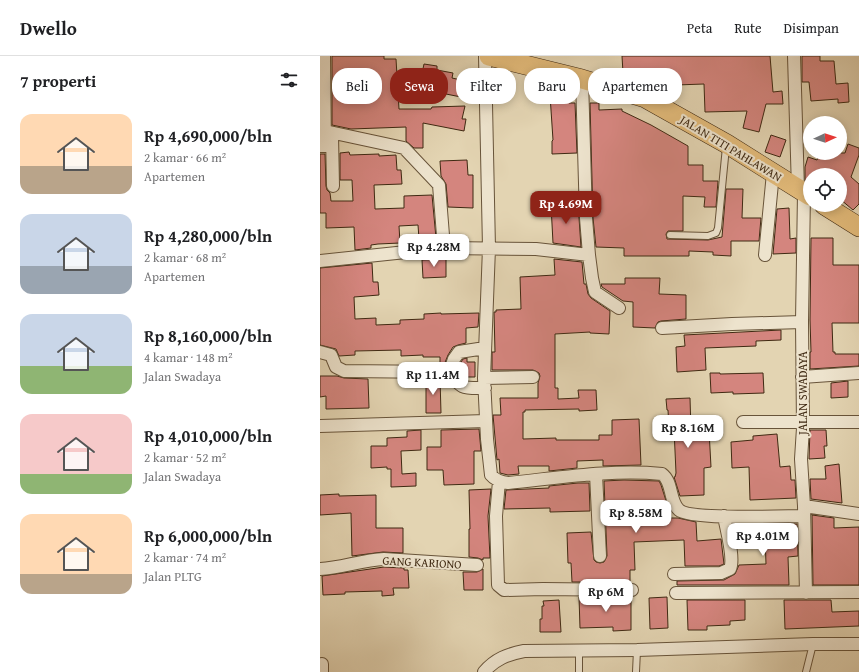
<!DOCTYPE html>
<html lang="id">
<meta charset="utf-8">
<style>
:root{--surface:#fff;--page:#f6f6f6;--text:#202124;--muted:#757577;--line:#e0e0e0;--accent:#8f2418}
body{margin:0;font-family:"Gentium Book Plus",serif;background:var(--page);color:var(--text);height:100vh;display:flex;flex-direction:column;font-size:15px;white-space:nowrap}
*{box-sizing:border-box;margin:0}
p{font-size:13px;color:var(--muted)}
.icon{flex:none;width:22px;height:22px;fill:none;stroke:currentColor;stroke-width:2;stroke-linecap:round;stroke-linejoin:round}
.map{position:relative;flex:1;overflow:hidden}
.side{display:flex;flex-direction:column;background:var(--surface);width:320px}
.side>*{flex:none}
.hud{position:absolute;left:12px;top:12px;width:380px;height:36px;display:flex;gap:8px}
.needle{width:26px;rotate:87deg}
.tools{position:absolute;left:483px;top:60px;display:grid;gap:8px}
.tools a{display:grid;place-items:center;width:44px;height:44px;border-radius:50%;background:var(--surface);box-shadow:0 2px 10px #0003;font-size:20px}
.price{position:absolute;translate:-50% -34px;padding:0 9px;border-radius:8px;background:#fff;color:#222;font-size:13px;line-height:26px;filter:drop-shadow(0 1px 2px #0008)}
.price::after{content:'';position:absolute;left:50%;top:24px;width:12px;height:9px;margin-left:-6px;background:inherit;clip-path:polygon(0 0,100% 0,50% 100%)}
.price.selected{background:var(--accent);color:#fff}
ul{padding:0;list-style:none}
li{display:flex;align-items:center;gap:12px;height:100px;padding:0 20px}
li span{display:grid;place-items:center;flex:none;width:112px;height:80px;border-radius:12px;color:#555}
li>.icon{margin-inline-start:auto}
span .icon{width:48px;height:48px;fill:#fffc;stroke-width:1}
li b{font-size:17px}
h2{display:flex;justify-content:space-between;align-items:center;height:48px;padding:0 20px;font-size:17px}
.pill{padding:0 14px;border-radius:16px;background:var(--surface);box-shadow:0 2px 10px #0003;font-size:14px;line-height:36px}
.pill.selected{background:var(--accent);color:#fff}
header{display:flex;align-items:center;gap:24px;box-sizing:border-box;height:56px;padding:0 20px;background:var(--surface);border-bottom:1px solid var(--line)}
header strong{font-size:19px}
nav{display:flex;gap:22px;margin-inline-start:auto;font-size:14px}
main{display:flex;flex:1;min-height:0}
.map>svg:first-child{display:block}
</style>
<header>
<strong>Dwello</strong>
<nav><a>Peta</a><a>Rute</a><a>Disimpan</a></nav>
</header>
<main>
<section class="side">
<h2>7 properti<svg class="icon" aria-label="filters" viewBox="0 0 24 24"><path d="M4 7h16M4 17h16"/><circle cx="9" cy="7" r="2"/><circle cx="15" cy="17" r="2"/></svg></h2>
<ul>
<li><span style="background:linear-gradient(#ffd9b3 65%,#b9a48a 0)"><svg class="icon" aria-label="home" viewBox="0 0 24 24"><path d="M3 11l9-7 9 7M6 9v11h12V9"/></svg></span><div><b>Rp 4,690,000/bln</b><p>2 kamar · 66 m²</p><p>Apartemen</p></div></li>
<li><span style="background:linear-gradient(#c9d6e8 65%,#9aa5b1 0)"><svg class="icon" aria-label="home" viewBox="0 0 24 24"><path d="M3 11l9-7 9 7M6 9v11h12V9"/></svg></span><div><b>Rp 4,280,000/bln</b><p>2 kamar · 68 m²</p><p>Apartemen</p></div></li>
<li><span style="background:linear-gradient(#c9d6e8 65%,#8fb573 0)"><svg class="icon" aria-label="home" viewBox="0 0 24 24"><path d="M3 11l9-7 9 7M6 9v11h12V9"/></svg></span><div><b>Rp 8,160,000/bln</b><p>4 kamar · 148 m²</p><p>Jalan Swadaya</p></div></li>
<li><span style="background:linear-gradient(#f6c9c9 75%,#8fb573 0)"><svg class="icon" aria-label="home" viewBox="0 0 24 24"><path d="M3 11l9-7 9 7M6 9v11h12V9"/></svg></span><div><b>Rp 4,010,000/bln</b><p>2 kamar · 52 m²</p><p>Jalan Swadaya</p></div></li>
<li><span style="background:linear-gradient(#ffd9b3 75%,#b9a48a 0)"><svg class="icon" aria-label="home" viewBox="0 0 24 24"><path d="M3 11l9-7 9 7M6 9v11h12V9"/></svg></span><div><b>Rp 6,000,000/bln</b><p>2 kamar · 74 m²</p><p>Jalan PLTG</p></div></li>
</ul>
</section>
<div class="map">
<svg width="539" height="616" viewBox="0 0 539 616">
<rect width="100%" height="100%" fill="#e3d4b2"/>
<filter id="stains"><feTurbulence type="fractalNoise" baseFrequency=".005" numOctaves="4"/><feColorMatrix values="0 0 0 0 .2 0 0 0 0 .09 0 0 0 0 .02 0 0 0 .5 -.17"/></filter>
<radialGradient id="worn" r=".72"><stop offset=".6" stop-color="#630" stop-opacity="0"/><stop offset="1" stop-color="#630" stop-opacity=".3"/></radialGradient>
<path fill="#d4857e" stroke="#3f2912" d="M12 0H64V3H76L79 53H111L112 51 145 50 142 63H146L144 75 103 67V92H94L86 85V71L31 73 12 69Z
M302 0H450L453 36 462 35 463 48H446L439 76 423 72 427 55 385 56 384 28 356 29V32L335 33V30H327L326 16 303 17Z
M482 0H500V5H514L516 28 528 27 529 46 518 47V43L491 45 489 26H482Z
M104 8 117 10V14L133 17 132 22 150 26 146 42 106 34 108 23 101 22Z
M248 37 249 47H255L257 97 232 98V85L233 84 230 39Z
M270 47H279V54L302 53V55L331 69 368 90V109H383V125H398L396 151H384L385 141 363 140V175H348L346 178 347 183 388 184 402 181 406 133H423L422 162H441L439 185H411V200L393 199V196L369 195V200H304V192L276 191 273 162Z
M451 79 466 84 460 101 445 96Z
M528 88 539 92V99L531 121 539 128V148L533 154 520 143V119H490V127L485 124V111L488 101 497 104 500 97H525Z
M29 96 30 99 59 98V100L76 99 77 114H81L82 128 54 129 55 153 84 152V140L112 139 116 182 99 183 98 169 79 170 80 187 58 188 51 189V192L35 194 34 171 6 172V157H0V98H5L6 130 7 134 10 137 11 145H33L32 124H20V97Z
M147 104 148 119H153V152L128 151 126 128 121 120 120 105Z
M258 147 261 191 233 187 231 149Z
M469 152 470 183 476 182V197L453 198 457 153Z
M491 182H513V209H539V267H512L513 296H515V298H539V310L490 313V296H491L490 264Z
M126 203V221L103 222 102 204Z
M234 203 262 206 264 228H266L268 238 271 242 290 255 289 278 270 277V276L235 278V332H238V343L259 342 258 334H276L277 354 259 355V353L205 354V356H203V383L236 382V384H279V379H292V364L319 363 321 409 283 410V404L257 405V412L229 415V410H198L199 418 188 419 180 417 179 403 177 404 173 359H181L180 342H218V327L220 320 219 317 213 314H172V296H175L174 256H176V254L201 253 200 221 235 219Z
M52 207 53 226H58L59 239 34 241 35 263 56 262V269L80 268V264L104 263V258L121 257V258L159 257 158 271 146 272V287L138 289 133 291 128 299 124 309 120 308V301H103V299L81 300V294L35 295V299L19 300 16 293 0 289V212Z
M305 222H340L339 238 366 239V263L341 265 338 266 335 272 313 271V246L303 245 282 231 281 228H305Z
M461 274V284L436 285V290L385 292 386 314 357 316 356 291 365 290 364 279Z
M147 302V306H155V321H143L138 316 141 306 143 303Z
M390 317H400V318L443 317 444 337 413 338V336L391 337Z
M0 320H17L24 322 48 323 49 352 6 353V340L0 341Z
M106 323H120L121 357H106Z
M528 325V341L511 342V327Z
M370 342 371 375 389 374 391 411 384 412V439L360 440 354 421H355L356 417 354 373H349L348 354H347L346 343Z
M159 373 161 395H154V428L124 429 123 414H107V391H121V374Z
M101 374V394L81 395 82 418 96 417V430L71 431V413H67V411L51 412V390H67V382L87 381V375Z
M490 374H506L507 390H504L505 402 489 403Z
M457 378 460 411 470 410 471 424H475L476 442 430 444 429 411 412 412 411 386 433 384V380Z
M519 408 522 447 491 443 490 423H506L505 410Z
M304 424 339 425 341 429 348 451 350 462H358L376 466 377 485 401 483 404 508 399 510H365L364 484 314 486 315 514H310V526H252L251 507H248L247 477 271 476 274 504 276 506 280 507 284 506 287 500 284 425Z
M258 427H269L270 455 230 456V452L184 453 186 434 229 432V430Z
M171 433 168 460 170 502H163V504L158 502 149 501V473H150L149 434Z
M19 438V440L56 439V472H83V497L63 496 32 500 31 457 0 459V439Z
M492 459 514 462V472L539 471V529H493Z
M413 468H477L478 500 468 501 469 529H357V525L404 524 415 518 419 509 446 508 445 480 416 481Z
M64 511 84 512V514H88L89 532H73L74 539 62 540V535L25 536V538L3 539 2 520Z
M163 513V534H144L143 516H157Z
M259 541H311V574L293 575V571L260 572Z
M347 541 348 572 330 573 329 542Z
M239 544 241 576H220V563H222V550H224L223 545Z
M367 544H425V564L410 565V569L387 570V574H368Z
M464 544H511L512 556 539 555V570L465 573Z"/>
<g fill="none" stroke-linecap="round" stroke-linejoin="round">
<g stroke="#68543a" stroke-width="8">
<path id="service" d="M350 179 388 180 396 177 398 172 406 91
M259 595V616
M316 616 317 594
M486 616 493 588"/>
</g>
<g stroke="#68543a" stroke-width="14">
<path id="minor" d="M165 0 169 192 164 322 167 383 171 419C175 424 181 426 188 427 239 422 291 413 342 418 353 426 349 445 359 454 370 464 464 460 484 460
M474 0 478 133
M262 23 266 162 269 199 272 222 275 236 299 252
M5 75 84 92 119 129 124 192
M12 79 13 130
M0 90H5L4 0
M484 137 482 266 483 372 481 403 484 450 486 537
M445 199 453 117
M0 205 124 192 216 193 269 199
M342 272 412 268 482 266
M0 296 11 299 16 311 24 315 124 316C132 319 136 326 142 330 149 333 157 332 165 332
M129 318 134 303 139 296 165 292
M482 321 539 317
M164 322 213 321
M423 366H539
M0 370 166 365
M276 418 280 500
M179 425 176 460 178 529 184 534 223 533 312 534
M484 450 539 458
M0 513C21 512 42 504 64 503L157 509
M354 518 401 517 410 513C415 502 406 473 404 460
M356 537 539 536
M2 616V608
M164 616C175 603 188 598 204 595L317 594 493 588H539"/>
</g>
<g stroke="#3f2912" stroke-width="20">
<path id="primary" d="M169 0 262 23 325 42 407 88 490 140
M504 149 539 171"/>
</g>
<use href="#service" stroke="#ede3cd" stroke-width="6"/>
<use href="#minor" stroke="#ede3cd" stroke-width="12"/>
<use href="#primary" stroke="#e2ba79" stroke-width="19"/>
</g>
<g text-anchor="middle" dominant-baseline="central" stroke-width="4" stroke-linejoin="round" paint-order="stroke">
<g font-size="12" fill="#3f2912" stroke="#ede3cd">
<text transform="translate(411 92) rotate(31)">JALAN TITI PAHLAWAN</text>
<text transform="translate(482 337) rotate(-90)">JALAN SWADAYA</text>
<text transform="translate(102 506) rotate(3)">GANG KARIONO</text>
</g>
</g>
<rect width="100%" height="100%" filter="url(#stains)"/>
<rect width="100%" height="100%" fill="url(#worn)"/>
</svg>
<div class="tools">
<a><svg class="needle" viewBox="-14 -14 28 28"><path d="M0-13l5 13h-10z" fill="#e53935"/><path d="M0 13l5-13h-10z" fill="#757577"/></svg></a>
<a><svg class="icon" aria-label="locate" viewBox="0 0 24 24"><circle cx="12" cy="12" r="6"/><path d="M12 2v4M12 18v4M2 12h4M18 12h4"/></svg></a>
</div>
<b class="price selected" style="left:246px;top:169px">Rp 4.69M</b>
<b class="price" style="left:114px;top:212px">Rp 4.28M</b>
<b class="price" style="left:113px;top:340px">Rp 11.4M</b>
<b class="price" style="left:368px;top:393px">Rp 8.16M</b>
<b class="price" style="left:316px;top:478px">Rp 8.58M</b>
<b class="price" style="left:443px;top:501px">Rp 4.01M</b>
<b class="price" style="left:286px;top:557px">Rp 6M</b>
<div class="hud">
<a class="pill">Beli</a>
<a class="pill selected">Sewa</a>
<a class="pill">Filter</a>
<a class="pill">Baru</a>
<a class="pill">Apartemen</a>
</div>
</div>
</main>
